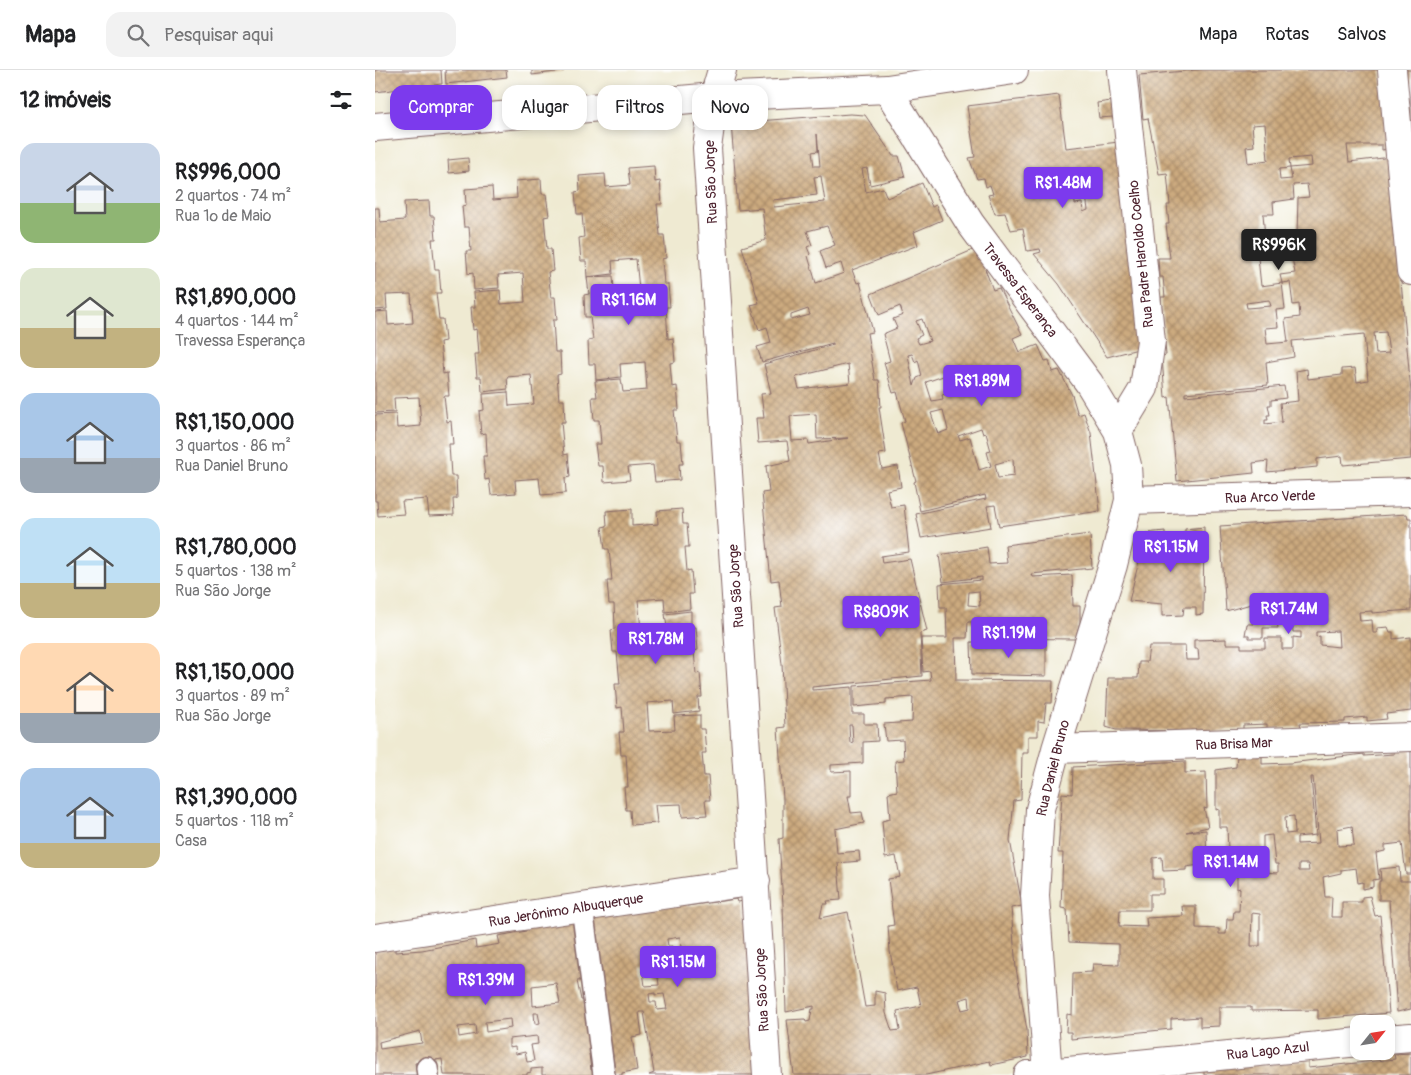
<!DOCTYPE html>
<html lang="pt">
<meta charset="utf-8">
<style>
:root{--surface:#fff;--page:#f2f2f2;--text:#202124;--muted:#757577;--line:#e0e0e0;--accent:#7c3aed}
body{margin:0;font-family:Pangolin,sans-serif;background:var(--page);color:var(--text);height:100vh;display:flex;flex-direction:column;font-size:19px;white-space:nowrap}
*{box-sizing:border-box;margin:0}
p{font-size:16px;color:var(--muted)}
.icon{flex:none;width:28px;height:28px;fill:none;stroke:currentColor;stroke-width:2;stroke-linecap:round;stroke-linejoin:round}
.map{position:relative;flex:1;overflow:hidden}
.side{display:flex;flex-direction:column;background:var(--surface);width:375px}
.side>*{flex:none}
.hud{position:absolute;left:15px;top:15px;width:475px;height:45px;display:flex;gap:10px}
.needle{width:32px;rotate:60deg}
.fabs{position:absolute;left:975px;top:945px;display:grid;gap:10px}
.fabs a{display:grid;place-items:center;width:45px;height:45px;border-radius:10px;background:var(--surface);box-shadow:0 2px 8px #0003;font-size:25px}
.price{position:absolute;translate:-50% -42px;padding:0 11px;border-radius:5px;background:var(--accent);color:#fff;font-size:16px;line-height:32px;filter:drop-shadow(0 1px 2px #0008)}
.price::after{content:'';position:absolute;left:50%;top:30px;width:15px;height:11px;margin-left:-8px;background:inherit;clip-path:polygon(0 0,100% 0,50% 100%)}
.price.active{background:#222;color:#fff}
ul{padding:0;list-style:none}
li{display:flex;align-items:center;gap:15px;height:125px;padding:0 20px}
li span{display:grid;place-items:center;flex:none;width:140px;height:100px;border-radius:15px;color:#555}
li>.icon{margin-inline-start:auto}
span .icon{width:60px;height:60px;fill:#fffc;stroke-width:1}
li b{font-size:21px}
h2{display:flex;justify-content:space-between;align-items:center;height:60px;padding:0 20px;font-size:21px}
.pill{padding:0 18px;border-radius:15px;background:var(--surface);box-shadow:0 2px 8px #0003;font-size:18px;line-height:45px}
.pill.active{background:var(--accent);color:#fff}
header{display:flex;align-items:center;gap:30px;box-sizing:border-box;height:70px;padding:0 25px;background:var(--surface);border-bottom:1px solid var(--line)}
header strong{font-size:24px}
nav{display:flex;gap:28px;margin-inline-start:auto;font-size:18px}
.search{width:350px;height:45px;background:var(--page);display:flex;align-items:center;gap:12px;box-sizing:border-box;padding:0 18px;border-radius:15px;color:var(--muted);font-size:19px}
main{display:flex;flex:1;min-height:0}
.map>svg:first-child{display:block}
</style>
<header>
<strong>Mapa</strong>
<div class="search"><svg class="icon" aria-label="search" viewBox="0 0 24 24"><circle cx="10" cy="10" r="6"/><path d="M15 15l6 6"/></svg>Pesquisar aqui</div>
<nav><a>Mapa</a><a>Rotas</a><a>Salvos</a></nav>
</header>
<main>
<section class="side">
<h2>12 imóveis<svg class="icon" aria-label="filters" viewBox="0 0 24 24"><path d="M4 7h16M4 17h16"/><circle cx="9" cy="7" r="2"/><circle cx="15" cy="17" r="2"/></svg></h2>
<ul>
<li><span style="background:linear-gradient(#c9d6e8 60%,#8fb573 0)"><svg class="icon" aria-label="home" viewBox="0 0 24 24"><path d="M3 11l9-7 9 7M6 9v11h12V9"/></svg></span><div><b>R$996,000</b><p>2 quartos · 74 m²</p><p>Rua 1º de Maio</p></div></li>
<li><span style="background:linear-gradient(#dfe7d0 60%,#c2b280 0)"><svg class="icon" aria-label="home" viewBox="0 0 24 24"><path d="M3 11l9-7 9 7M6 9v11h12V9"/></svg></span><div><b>R$1,890,000</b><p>4 quartos · 144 m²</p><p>Travessa Esperança</p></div></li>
<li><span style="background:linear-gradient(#a9c7e8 65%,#9aa5b1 0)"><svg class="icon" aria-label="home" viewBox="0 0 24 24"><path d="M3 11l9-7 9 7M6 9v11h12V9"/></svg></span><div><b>R$1,150,000</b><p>3 quartos · 86 m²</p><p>Rua Daniel Bruno</p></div></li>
<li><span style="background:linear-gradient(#bfe0f5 65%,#c2b280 0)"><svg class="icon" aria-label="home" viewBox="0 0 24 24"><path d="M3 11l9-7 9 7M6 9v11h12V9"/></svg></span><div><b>R$1,780,000</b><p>5 quartos · 138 m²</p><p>Rua São Jorge</p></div></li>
<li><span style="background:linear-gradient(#ffd9b3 70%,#9aa5b1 0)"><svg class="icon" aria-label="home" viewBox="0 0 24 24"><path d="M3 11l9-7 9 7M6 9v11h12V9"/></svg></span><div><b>R$1,150,000</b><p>3 quartos · 89 m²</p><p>Rua São Jorge</p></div></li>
<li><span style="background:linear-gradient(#a9c7e8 75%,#c2b280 0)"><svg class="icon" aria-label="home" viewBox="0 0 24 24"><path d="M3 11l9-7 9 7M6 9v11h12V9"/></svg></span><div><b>R$1,390,000</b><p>5 quartos · 118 m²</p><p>Casa</p></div></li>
</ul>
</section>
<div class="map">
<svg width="1036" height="1005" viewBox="0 0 1036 1005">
<defs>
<pattern id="building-cross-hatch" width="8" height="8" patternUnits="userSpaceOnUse" patternTransform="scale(1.25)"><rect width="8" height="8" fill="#ccaa7f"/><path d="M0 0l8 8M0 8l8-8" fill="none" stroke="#a88a68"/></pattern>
</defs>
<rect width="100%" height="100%" fill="#fff"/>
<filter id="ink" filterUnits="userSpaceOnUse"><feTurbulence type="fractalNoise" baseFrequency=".02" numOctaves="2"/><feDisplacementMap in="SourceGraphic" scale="10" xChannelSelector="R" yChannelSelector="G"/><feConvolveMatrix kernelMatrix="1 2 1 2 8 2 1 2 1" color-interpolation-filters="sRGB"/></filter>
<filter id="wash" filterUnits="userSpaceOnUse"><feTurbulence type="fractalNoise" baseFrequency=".0096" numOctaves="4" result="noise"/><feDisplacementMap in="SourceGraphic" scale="20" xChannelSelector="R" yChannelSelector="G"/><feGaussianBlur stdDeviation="1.12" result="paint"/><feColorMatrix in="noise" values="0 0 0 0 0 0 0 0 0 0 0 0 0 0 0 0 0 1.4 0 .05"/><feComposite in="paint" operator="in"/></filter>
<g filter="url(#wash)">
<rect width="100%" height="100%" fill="#efead2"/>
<g id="blocks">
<path fill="url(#building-cross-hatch)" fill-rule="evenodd" d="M0 0H66L67 14 0 22Z
M70 0H131L132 7 71 14Z
M157 0H188L189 1 157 5Z
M822 0H1006L1013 79 1007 80V75H972L974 92 1017 87 1021 156 1036 322V389L968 395 967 386 942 389V397L892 402 893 391 878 393 879 403 802 411 794 327 790 328 787 286 791 285 786 227H790L788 207H784L783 188H795L791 154H794L792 135H795L792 103 784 104 773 48 768 49 764 5ZM890 54 893 90 873 93 871 77 879 76 877 55ZM936 87 937 96 915 98 917 109 905 110 904 99 915 98 914 89ZM932 114 934 127 923 128 922 166 913 167 920 203 905 205 907 213 886 216 882 178H891L888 144H899L898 132 919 129 918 115ZM915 212 918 235 924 234 925 247 910 249 913 272 892 274 890 258 903 257 901 240 910 239 907 213ZM894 230 896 236 872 238 871 233ZM1011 262 1014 283 1001 284 999 263ZM989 264 993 310 982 312 980 298 967 299V305L933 309 932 299 921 301 923 331 905 333 907 352 890 354V350H893L892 345H895L893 335H896V330L911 328 909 316 810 326V323L893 315 891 292 919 287 917 271Z
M1029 0H1036V71Z
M684 25 691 78 744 72 758 198 763 279 732 287 684 214 659 184 666 182 665 179 652 181 648 158 636 160 630 143 620 144 613 125 618 124 615 115 611 117 609 108 602 109 594 88 600 87 592 36ZM701 112H709L713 140 708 142 707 133 700 134 699 121 702 120Z
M736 31 738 47 724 48 722 33Z
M475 44 490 45 518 86H524L530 107 495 115 492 98 487 99 491 122 508 118 512 128 547 113 557 137 561 135 567 150 539 162 543 175 477 200 482 213 485 212 498 262 492 263 500 310H504L506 337H504L511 383 504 384 507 399 523 396 526 417 512 420 516 437 529 435 534 482 506 486 507 493 535 489 552 561 545 563 547 606 437 617V620L477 617V644H489V654H502L503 671 488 672V693L456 695V702L476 701V726H473L476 743 487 742 489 753 460 759 462 783 484 781 485 791 463 793 466 830 452 831 453 834H448L445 848 473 842 490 937 500 936V921L510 923 511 943 517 961 525 960 522 941 546 936 542 917 522 921 515 881 513 856 519 855 513 809 525 807 521 786 510 788 507 751 515 749 513 723 522 721 520 691 529 690 528 670 511 671 509 654 537 652 538 627 511 629V634L479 637V616L556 610 555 601 548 602 546 568H572L571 537H565L564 514 607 510V507L568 512 564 485 612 477 614 494 632 493 630 475 715 464 717 498 656 504 657 507 697 505 698 536H705V552L700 569 610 568V552H593L592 568H580L581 610 678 611 677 633H671L669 652 663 651V666H653V683H647L646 730 639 731 635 770 647 836 636 838 641 898 652 960 653 987 616 995 615 991 551 1005H419L412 950 430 949 431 952 435 951 437 939H439V936L411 942 408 835 404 769 408 768V729L403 658 410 657 407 594 400 538 407 537 404 510 396 511 387 423 394 422 391 396 415 391 412 371 383 373 381 348H389L386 324 396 323 389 294 458 275V273L387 292 382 277 396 273 392 257 384 260 376 235 384 233 367 177 391 170 387 138 363 140 356 53ZM442 64 445 96H439L437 82 443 81ZM446 106 450 132 399 137 398 130 442 125 439 107ZM452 156 460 175 445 181 451 198 466 193 469 203 441 213 433 186 435 184 432 177 437 175 432 161ZM433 239 435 245 416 250V245ZM473 294 475 313 424 319 421 307ZM441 344 442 369 473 368 434 374 433 370 417 371 415 346ZM604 521 605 536 593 535 594 522ZM474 655H477L478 672 475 673ZM594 927 595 938 587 940 584 930Z
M93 88 94 101 74 103 73 90Z
M279 96 280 112 285 111 287 134H282L285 165H289L291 188 287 189 289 214H293L295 237H291L293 269 298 268 300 292 295 293 297 317 302 316 304 340H299L302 371H306L308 394H304L305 410 280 412 278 395 253 397 255 410 229 412 228 396H223L220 374H226L224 350H219L217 327H222L220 311 246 309 248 322 272 320 270 292 245 294 246 307 221 310 220 294H214L213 271 218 270 215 247H210L209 225 214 224 212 207 238 206 239 220 264 219 261 189 237 191 238 204 212 207 211 191H206L204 168 209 167 207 144H202L200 122 205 121 204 106 230 104 231 117 255 115 253 98Z
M166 109 167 124H171L174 146 169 147 172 179H176L178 201 173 202 176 227H180L182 250H178L180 282H185L186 304 182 305 184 330H189L190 352H186L189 385 193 384 195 407 190 408 191 423 166 425 164 408 140 410 141 423 116 425 114 409 110 410 108 386H112L111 363 106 364 104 341 109 340 108 324 133 322 134 336 159 334 156 305 132 307 133 319 107 322 106 307H102L100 284H104L102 259 98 260 96 237H100L99 222 125 220 126 234 150 232 148 203 123 205 124 218 99 220 98 203 93 204 91 181H96L94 157H89L87 136 91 135 90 119 117 117 118 130 142 128 141 111Z
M54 131 55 146H59L61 169H57L60 200H64L66 223H61L64 249H68L70 271 65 272 68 304 72 303 74 326H69L72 352 76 351 78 374H74L76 406H81L82 429H78L79 445 54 446 52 429 27 431 29 444 3 446 2 431H0V345L21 344 22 358 46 356 44 327 19 328 20 342 0 343V242L12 241 13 255 38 253 36 224 11 225 12 239 0 240V138H4L5 152 30 150 29 132Z
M600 179 611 198 610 199 618 220 624 218 647 264 638 268 644 282 663 275 670 291 674 290 677 302 684 300 697 325 703 345 709 343 716 363 725 441 624 456 620 435 612 436 616 457 546 468 541 444 611 429 610 425 545 441 539 412 541 411 526 353 530 351 522 322 518 323 509 293 515 291 508 264 522 258 518 249 528 245 525 236 504 245 496 224ZM547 249 555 271 544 274 541 268 547 265 541 251ZM537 284 540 292 543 290 547 306 542 308 539 316 533 285ZM577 303 583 323 575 326 574 323 567 325 568 329 557 331 551 312ZM568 340 573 360 563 364 556 343ZM606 358 608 364 611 363 616 381 612 382 616 396 604 400 595 367 585 370 583 366ZM638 389 639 406 623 408 620 394Z
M257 439V456L283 454 282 441 307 439 308 454H312L314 477H310L312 501 316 500 318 524H314L315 539 290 542 289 528 263 530 266 559 292 557 290 544 316 541V557H321L323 580 319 581 321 604 325 603 327 627H323L324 641 299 644 298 631 272 633 274 661 300 660 299 646 325 645V659H329L331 683H327L329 706H333L335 730H330L332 745 307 747 306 734 280 735 282 753 256 755 255 740H251L249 717H253L251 685H246L244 662H249L247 637 242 638 240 614H245L242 582H238L236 560 240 559 239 534H234L232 511H237L234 479H230L227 457 232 456 231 441Z
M1032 444 1033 448H1036V540L997 543V541L984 542 985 551 997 550 998 563H1002V558L1013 557 1015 562H1018V569L1036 567V641L1011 644 1012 649 992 651V647L970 649V652L925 653 926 657 892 659V654L868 655V659L845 661 741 660 731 657 733 608H763L764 592H772L774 576H810L811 590H824L823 579H819V570L851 569V574H866V578H890V568H907V579H918V567L926 568V562H918L917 548 902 550 903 558H888V568H874V565H870L872 554H878L876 534 851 541 845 456ZM963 561 964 577 945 575V566L941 567V562Z
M829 457 828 544 821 545V537H809L808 545 787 546V534L754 531 771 463 790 461V473L810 474V459Z
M596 572 671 573V606L597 604Z
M1036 675V804H1031L1027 773 1010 775V781L1001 783 1004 809 998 810V817L988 819V812L983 813 981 798 966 800V803L948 807 950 827H957L956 847H967V832H987V827L995 826 1000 846 1005 845 1014 943 943 949V940L876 941V937H844V956L825 957V947L796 949V959L696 969V962H691L692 944 697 945 698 903 717 902 718 894 744 895V874L694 872 692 839 686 838 688 783H683L687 723 697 724 698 697 810 691V703L831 702 832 739 829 738 833 757 811 762 831 760 832 794 811 797V800L788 801 787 787 778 788V809H788V824H775V840H745L744 856 772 857 771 848 808 846 807 836H821V858L844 859V864H851L852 849H858L859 841H864L865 818 862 819V791L840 793 838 783 853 780 852 757H844V739L841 740V700L861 697 862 685 887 683V694L915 693 989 684V686L1019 684V676ZM936 707H938L944 773 922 774V767L941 765ZM919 746 920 763 911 764 910 747ZM977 756 979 775 963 776 962 759ZM897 765 900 794H903V803L888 802V766ZM924 794H933L934 801H924ZM877 843 885 844V876H876Z
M1024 797 1025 811H1036V939L1022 942 1014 830H1004V811H1006L1005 799Z
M361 829 362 832 369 831 386 1005H274L279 1003 269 942H264L267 965 257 967 262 1000 247 1003V1005H235L213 845 312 833V836ZM305 867 306 878 297 879V876H293L292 869ZM278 893 280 907H283L284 915 270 916 267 895ZM280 923V925L289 924 292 939 282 940 281 932H275L274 924Z
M204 849 212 910 202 911 206 930H209L216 984H214L216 1000H221L222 1005H167V998L156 999V1002L152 1003V1005H69L67 989 40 993 42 1005H0V882L20 879V882L47 880 100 870 101 878 125 874 123 866 151 861V856ZM181 913 185 933 158 936 157 916ZM159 943H163L165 953 160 954ZM135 949 136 958 111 962 110 952ZM100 955 101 964 84 967 83 957ZM45 961 47 973 5 979 4 972ZM162 966 163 974 156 975 159 991 152 992 150 982 141 984 140 977 134 978V969Z
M1036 983V1005H829V999L933 991V998L1020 989 1019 984Z"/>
</g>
</g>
<g filter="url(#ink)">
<use href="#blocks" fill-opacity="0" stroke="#846665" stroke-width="1"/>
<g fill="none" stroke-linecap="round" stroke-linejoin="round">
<g stroke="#846665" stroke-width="24">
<path id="service" d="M207 837 229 1005
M52 998 53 1005"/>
</g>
<g stroke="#846665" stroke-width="30">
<path id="minor" d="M347 0 339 27 332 78 392 1005
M1017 0 1036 201
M512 19 595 153 714 313 743 361 752 395 754 430 738 495 681 679 665 739 660 826 673 1005
M0 57 339 27 512 19 639 0
M743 361 769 318 776 271 747 0
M754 430 1036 422
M681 679 1036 667
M0 868 381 811
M1011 969 1036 967
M653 1005 984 972"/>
</g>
<use href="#service" stroke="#fff" stroke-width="21"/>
<use href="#minor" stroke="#fff" stroke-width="28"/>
</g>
</g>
<g text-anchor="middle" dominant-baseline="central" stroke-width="4" stroke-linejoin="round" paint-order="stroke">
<g font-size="14" fill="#4a1f2b" stroke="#fff">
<text transform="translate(336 112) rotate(-92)">Rua São Jorge</text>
<text transform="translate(766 184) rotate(-96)">Rua Padre Haroldo Coelho</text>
<text transform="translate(645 220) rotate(53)">Travessa Esperança</text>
<text transform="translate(895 427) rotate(-2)">Rua Arco Verde</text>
<text transform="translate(361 516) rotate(-94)">Rua São Jorge</text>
<text transform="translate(859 674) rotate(-2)">Rua Brisa Mar</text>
<text transform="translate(678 698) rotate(-76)">Rua Daniel Bruno</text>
<text transform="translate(191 840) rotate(-9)">Rua Jerônimo Albuquerque</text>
<text transform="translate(387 920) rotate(-93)">Rua São Jorge</text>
<text transform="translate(893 981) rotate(-6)">Rua Lago Azul</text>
</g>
</g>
</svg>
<div class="fabs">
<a><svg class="needle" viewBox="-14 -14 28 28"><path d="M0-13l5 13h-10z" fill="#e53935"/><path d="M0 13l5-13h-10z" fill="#757577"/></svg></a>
</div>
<b class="price" style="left:688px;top:139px">R$1.48M</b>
<b class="price active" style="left:904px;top:201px">R$996K</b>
<b class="price" style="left:254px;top:256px">R$1.16M</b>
<b class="price" style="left:607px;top:337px">R$1.89M</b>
<b class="price" style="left:796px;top:503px">R$1.15M</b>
<b class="price" style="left:914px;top:565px">R$1.74M</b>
<b class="price" style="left:506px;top:568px">R$809K</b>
<b class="price" style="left:634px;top:589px">R$1.19M</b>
<b class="price" style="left:281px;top:595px">R$1.78M</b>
<b class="price" style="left:856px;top:818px">R$1.14M</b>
<b class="price" style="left:303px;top:918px">R$1.15M</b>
<b class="price" style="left:111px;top:936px">R$1.39M</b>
<div class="hud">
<a class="pill active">Comprar</a>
<a class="pill">Alugar</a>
<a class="pill">Filtros</a>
<a class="pill">Novo</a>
</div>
</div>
</main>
